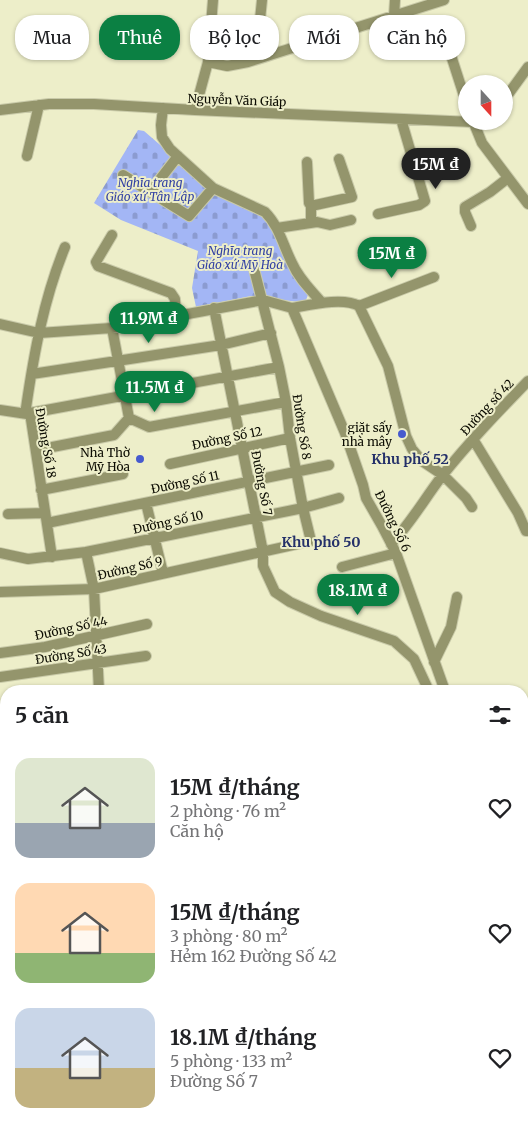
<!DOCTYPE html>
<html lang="vi">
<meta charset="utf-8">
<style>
:root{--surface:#fff;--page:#f6f6f6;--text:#202124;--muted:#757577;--accent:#0b8043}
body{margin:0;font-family:Merriweather,serif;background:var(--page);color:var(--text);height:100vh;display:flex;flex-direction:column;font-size:19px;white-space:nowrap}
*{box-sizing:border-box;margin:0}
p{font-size:16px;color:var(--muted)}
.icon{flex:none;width:28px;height:28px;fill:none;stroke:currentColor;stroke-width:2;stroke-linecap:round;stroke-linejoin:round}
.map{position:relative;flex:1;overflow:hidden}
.drawer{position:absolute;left:0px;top:685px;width:529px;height:446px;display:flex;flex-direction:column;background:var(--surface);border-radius:20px 20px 0 0;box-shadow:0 1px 4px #0004}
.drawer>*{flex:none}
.top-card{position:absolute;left:15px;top:15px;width:499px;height:45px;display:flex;gap:10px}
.needle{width:32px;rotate:159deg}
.buttons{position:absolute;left:458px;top:75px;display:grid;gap:10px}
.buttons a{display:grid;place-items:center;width:55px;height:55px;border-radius:50%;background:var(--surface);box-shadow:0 1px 4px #0004;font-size:25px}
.price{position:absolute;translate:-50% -42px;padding:0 11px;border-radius:18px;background:var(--accent);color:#fff;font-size:16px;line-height:32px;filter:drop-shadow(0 1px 2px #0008)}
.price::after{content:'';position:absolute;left:50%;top:30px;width:15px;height:11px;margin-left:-8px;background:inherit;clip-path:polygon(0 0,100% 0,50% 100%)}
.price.on{background:#222;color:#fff}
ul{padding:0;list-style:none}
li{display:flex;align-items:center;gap:15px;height:125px;padding:0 15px}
li span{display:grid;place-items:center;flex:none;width:140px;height:100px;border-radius:15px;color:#555}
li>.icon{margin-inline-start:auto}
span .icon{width:60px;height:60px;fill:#fffc;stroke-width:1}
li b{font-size:21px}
h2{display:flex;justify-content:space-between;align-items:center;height:60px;padding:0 15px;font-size:21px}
.pill{padding:0 18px;border-radius:20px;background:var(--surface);box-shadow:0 1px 4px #0004;font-size:18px;line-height:45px}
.pill.on{background:var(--accent);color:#fff}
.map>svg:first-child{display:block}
</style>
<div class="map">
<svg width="528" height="1131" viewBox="0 0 528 1131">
<defs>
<pattern id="cemetery-stones" width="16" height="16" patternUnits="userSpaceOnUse" patternTransform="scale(1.25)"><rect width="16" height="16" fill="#a3b6f5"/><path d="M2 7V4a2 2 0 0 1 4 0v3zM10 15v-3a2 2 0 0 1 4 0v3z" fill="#8b9bd0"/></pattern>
<pattern id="park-crowns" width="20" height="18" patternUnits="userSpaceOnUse" patternTransform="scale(1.25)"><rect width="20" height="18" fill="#a3b6f5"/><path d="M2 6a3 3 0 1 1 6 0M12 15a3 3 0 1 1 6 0" fill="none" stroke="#8b9bd0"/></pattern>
</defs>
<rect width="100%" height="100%" fill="#edeec9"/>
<path fill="url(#cemetery-stones)" d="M138 130 144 131 217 194 263 216 273 229 292 275 308 295 306 300 299 302 251 296 196 307 192 288 198 251 121 220 94 203Z"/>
<path fill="url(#park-crowns)" d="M421 1125H475L481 1131H415Z"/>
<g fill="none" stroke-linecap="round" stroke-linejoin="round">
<g stroke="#c9caa9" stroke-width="12">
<path id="minor" d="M394 16 395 0
M447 43 466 102
M256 59 262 0
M208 62 213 0
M504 100 528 67
M163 108 161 125 162 137 170 149 213 188 265 212C279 226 283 245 292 263 299 279 311 290 322 303
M0 110 49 104H94L195 110 473 122
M195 110 208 62 227 66 248 62 444 0
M473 121 482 143 528 204
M27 156 39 105
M307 162 309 203 311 206
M123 175 189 216 213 188
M150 192 178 156
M378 214 419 205 425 201 401 119
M311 222V206L352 197 339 159
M471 226 465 212V207L490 192 508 178
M277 228 317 222 330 225 351 220
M112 235 96 262 98 266 171 293 175 299 176 316
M359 306 434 277
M214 308 256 517 263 552V566L275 592 290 602 321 616 394 641 414 659 429 691
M292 308C310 305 343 297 359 306L388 366 406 436 412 449 422 461 443 475 466 498 472 507
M0 324 39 333 112 328 263 300 292 308 345 433 363 485 366 498 382 526 396 553 445 691
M112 328 129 418
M32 374 221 345 271 333
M0 410 27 414
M30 413 279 367
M473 439 518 513 526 531H528
M37 450 114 435 129 418 149 427 286 402
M170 464 290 438
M41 490 123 474
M146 503 163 573
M8 514 45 513
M47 523 329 465
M391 544C411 523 425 498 442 476 469 442 498 412 528 381
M86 552 94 589 99 691
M0 553 28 559 86 552 303 508 339 498
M52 557 30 413 27 414 26 408C34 353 44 298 65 247
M342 567 396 553
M0 592 94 589 311 541 303 508 290 438 286 402 279 367 254 269
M0 653 45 647 147 624
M434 662 451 627 457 597
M0 677 146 656
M0 757 6 756
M0 774 6 773
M522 800 528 798
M0 825 6 823
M522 848 528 846
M3 883 6 886
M522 885 528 884
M0 935 6 931
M522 987 528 985
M0 1000H6
M522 1078 528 1083
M522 1121 528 1115
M94 1125 100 1131
M384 1125 390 1131
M486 1125 493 1131
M0 1127 10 1131
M247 1131H250
M305 1131 310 1125
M513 1131 519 1125"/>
</g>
<g stroke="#c9caa9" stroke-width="14">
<path id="major" d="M522 731 528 729
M75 1131 81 1125"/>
</g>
<use href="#minor" stroke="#94956c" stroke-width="10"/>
<use href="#major" stroke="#4e4d02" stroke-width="12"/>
</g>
<g fill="#465ace" stroke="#edeec9" stroke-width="2">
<circle cx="402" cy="434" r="5"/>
<circle cx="140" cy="459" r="5"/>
</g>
<g text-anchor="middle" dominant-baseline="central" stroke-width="4" stroke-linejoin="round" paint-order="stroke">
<g font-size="12" fill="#0c0c02" stroke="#edeec9">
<text transform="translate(237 100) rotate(2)">Nguyễn Văn Giáp</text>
<text transform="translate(487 407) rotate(-47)">Đường số 42</text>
<text transform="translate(302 427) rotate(81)">Đường Số 8</text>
<text transform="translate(227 438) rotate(-12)">Đường Số 12</text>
<text transform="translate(46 443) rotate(80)">Đường Số 18</text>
<text transform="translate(185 482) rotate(-12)">Đường Số 11</text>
<text transform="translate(262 483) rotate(79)">Đường Số 7</text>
<text transform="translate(393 521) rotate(64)">Đường Số 6</text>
<text transform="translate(168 522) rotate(-12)">Đường Số 10</text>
<text transform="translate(130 568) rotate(-13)">Đường Số 9</text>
<text transform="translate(71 628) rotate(-12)">Đường Số 44</text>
<text transform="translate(71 654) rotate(-9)">Đường Số 43</text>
</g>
<g font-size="12" font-style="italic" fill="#3342a4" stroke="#edeec9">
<text x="150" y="182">Nghĩa trang<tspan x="150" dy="14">Giáo xứ Tân Lập</tspan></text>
<text x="240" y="250">Nghĩa trang<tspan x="240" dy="14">Giáo xứ Mỹ Hoà</tspan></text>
</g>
<g font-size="12" fill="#0c0c02" stroke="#edeec9" text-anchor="end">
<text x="392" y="427">giặt sấy<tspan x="392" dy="14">nhà mây</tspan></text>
<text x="130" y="452">Nhà Thờ<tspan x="130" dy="14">Mỹ Hòa</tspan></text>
</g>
<g font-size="14" font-weight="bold" fill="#243069" stroke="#edeec9">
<text x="410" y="459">Khu phố 52</text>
<text x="321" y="542">Khu phố 50</text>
</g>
</g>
</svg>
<div class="buttons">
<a><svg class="needle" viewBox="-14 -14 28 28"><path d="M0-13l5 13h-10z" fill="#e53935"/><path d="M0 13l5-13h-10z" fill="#757577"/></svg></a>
</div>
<b class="price on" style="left:436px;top:190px">15M ₫</b>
<b class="price" style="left:392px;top:279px">15M ₫</b>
<b class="price" style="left:149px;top:344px">11.9M ₫</b>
<b class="price" style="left:155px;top:413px">11.5M ₫</b>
<b class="price" style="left:358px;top:616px">18.1M ₫</b>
<div class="top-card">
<a class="pill">Mua</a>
<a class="pill on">Thuê</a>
<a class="pill">Bộ lọc</a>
<a class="pill">Mới</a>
<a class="pill">Căn hộ</a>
</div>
<section class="drawer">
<h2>5 căn<svg class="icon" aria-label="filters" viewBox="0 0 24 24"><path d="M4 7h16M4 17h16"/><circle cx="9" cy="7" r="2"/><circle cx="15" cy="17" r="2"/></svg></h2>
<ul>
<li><span style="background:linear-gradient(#dfe7d0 65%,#9aa5b1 0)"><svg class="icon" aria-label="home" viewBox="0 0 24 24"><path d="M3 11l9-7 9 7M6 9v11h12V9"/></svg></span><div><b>15M ₫/tháng</b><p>2 phòng · 76 m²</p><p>Căn hộ</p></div><svg class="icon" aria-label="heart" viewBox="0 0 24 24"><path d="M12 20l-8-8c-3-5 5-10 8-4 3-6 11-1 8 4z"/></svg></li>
<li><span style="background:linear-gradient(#ffd9b3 70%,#8fb573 0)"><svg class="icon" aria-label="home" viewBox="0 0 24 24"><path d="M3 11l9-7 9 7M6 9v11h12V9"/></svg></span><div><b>15M ₫/tháng</b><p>3 phòng · 80 m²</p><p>Hẻm 162 Đường Số 42</p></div><svg class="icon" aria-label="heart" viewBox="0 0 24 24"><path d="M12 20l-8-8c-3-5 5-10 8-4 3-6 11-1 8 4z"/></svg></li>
<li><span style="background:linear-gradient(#c9d6e8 60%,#c2b280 0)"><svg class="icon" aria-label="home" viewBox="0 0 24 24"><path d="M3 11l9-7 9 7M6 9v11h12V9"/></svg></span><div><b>18.1M ₫/tháng</b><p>5 phòng · 133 m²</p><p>Đường Số 7</p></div><svg class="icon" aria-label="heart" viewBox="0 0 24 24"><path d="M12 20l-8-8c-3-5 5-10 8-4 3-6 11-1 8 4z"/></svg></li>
</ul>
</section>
</div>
